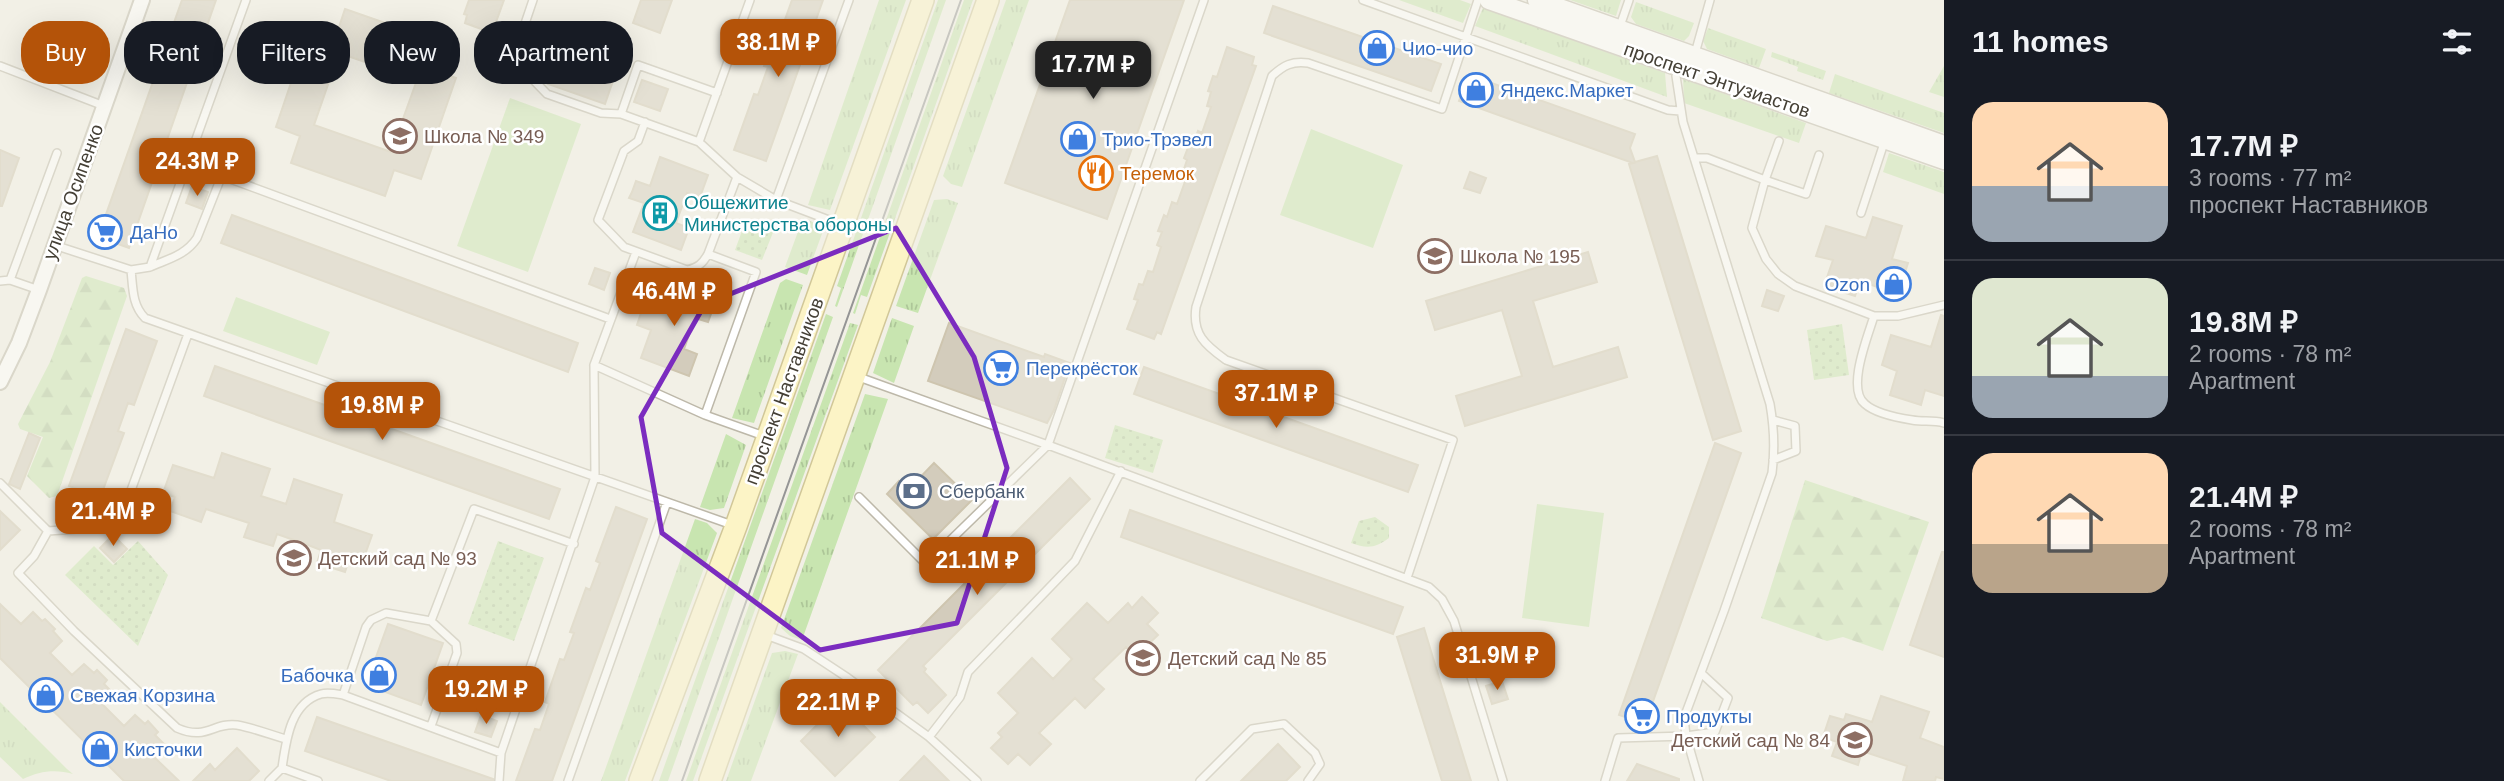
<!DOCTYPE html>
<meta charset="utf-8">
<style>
:root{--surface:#171b24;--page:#242831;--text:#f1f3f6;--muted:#9ea1a6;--line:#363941;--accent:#b45309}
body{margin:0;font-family:Arial,sans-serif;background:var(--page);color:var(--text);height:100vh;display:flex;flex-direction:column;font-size:26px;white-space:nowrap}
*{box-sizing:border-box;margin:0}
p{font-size:23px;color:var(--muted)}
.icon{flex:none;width:38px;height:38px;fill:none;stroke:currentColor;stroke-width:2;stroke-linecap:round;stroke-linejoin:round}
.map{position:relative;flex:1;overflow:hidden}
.sheet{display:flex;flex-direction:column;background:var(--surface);width:560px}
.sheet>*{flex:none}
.top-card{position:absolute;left:21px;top:21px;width:665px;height:63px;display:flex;gap:14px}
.price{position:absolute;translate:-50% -60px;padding:0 16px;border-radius:14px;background:var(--accent);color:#fff;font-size:23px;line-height:46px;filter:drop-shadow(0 2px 4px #0008)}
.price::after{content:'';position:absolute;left:50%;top:42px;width:21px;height:16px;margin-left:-10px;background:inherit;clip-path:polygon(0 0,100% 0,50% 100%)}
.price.current{background:#222;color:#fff}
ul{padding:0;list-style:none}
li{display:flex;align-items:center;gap:21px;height:175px;padding:0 28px}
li+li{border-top:2px solid var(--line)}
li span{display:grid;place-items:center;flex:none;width:196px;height:140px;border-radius:21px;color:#555}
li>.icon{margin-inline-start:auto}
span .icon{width:84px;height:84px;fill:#fffc;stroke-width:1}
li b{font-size:30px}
h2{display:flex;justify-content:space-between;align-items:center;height:84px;padding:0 28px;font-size:30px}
.pill{padding:0 24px;border-radius:28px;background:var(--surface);box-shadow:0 7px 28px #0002;font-size:24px;line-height:63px}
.pill.current{background:var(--accent);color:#fff}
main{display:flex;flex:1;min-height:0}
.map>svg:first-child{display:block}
</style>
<main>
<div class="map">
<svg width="1944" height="781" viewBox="0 0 1944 781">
<defs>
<pattern id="grass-tufts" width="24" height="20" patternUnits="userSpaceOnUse" patternTransform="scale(1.75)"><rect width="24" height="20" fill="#c8e5b0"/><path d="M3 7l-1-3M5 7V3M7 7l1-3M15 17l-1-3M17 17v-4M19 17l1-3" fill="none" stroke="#adc698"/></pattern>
<pattern id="forest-firs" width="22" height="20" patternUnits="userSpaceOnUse" patternTransform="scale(1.75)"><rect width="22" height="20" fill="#c8e5b0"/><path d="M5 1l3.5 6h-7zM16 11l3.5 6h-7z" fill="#adc698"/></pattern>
<pattern id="park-dots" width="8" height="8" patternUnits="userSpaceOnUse" patternTransform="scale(1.75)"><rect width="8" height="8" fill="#c8e5b0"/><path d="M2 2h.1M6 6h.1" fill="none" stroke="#adc698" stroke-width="1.8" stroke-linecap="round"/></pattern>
</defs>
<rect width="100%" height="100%" fill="#f2f0e6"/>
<path fill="url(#grass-tufts)" d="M879 0H906L830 210 808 205Z
M938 0H946L837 307 835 306 841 288 837 286Z
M964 0H973L867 297 861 295 855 314 853 313Z
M1006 0H1029L962 187 951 184 943 176Z
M1399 0H1460L1471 4 1463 23Z
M1570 0H1621L1616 16Z
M1636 2 1694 23 1689 36 1684 41 1636 24 1631 17Z
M1483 8 1665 73 1667 97 1475 26Z
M1708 28 1766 49 1759 68 1707 49 1703 41Z
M1772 52 1826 71 1823 80 1797 71 1798 67 1771 57Z
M1944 66V97L1929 92Z
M1835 74 1944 113V133L1829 93Z
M1683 79 1806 123 1799 143 1684 103Z
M1889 153 1944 172V194L1883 172Z
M947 199 958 203 918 313 896 306 934 200Z
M803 218 815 223 823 231 807 275 785 267Z
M786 279 803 285 754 423 732 418 780 283Z
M826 314 833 317 668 781H659Z
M892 318 914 326 894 383 873 373Z
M850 323 858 325 693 781H686Z
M865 394 888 399 802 640 790 636 781 628Z
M726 434 746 445 724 508 710 510 700 507Z
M695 519 707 523 717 533 625 781H601Z
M785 651 798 654 751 781H726L772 653Z
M0 702 67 769 73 774C55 769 40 771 23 779L0 757Z"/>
<path fill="url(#forest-firs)" d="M86 276 124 288 127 296 57 496 49 498 27 476 43 437 20 429 18 424 50 362 82 278Z
M1805 480 1929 522 1883 651 1843 637 1827 641 1761 618Z"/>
<path fill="url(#park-dots)" d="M746 220 774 230 762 260 735 250Z
M1842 324 1849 375 1814 380 1807 330Z
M1115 425 1163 440 1153 473 1105 458Z
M1375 517 1389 527V538C1376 548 1367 549 1351 543L1359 521Z
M138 541 168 575 138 646 65 575 94 546 113 565Z
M498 541 544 558 514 641 468 624Z"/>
<path fill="#c8e5b0" d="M510 98 581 124 528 272 457 246Z
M1311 129 1403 165 1373 248 1280 215Z
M236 297 330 332 317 365 223 331Z
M1537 504 1604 513 1589 627 1522 618Z"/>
<path fill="#d3ccbc" stroke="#cec5af" stroke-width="2" fill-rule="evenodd" d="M182 0H216L129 248 98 237Z
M469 0H504L492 33 465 23 467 15 464 14Z
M641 0H672L660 33 633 23Z
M792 0H823L766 161 734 150 754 94 758 95 768 67 764 66 779 23 783 25Z
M1070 0H1184L1107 219 1005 183Z
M1273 6 1441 64 1431 91 1264 33Z
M345 9 440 42 431 70 456 78 421 179 394 170 385 196 291 163 300 136 276 127 310 27 336 36ZM339 53 417 80 391 152 314 125Z
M530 40 616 72 605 104 548 84 554 67 524 57Z
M1227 47 1254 57 1252 65 1256 66 1161 334 1157 332 1154 339 1127 329 1138 300 1134 299 1139 284 1143 285 1148 271 1153 272 1161 247 1157 245 1162 232 1158 231 1164 215 1167 217 1172 202 1177 204 1187 176 1182 175 1187 160 1184 158 1189 145 1192 146 1198 131 1202 133 1211 107 1207 106 1211 92 1208 91 1213 76 1217 77Z
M34 51 51 57 45 74 28 68Z
M1469 75 1635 134 1630 148 1635 162 1657 156 1741 431 1713 440 1629 164 1633 163 1459 101Z
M642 80 668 89 660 111 634 102Z
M0 150 19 158 2 206H0Z
M660 157 708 175 700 197 687 193 676 223 689 228 681 250 633 232 644 203 629 198 632 192 636 181 650 186Z
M1470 172 1486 178 1480 193 1464 188Z
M192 186 208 192 202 209 186 203Z
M232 215 578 343 568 372 221 243Z
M1873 217 1902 226 1892 259 1908 263 1898 294 1860 281 1855 296 1824 286 1833 260 1816 256 1826 226 1866 238Z
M1588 252 1597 282 1533 301 1553 367 1618 347 1627 377 1465 426 1456 396 1522 376 1502 310 1435 330 1426 301Z
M595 268 610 273 604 290 589 284Z
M668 283 716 300 708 322 695 318 684 349 697 354 689 376 641 358 651 330 637 325 643 307 657 312Z
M1767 290 1784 296 1778 311 1762 306Z
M1941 315 1944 316V396L1925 390 1921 405 1890 395 1897 371 1882 365 1891 335 1931 347Z
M949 323 1044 357 1045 354 1070 363 1054 410 1047 423 928 381Z
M126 329 157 341 134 405 128 403 118 431 124 433 100 498 69 486Z
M215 366 560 489 549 519 204 396Z
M1144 367 1418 465 1408 492 1134 394Z
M29 433 40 438 20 489 9 484Z
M1715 443 1741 453 1645 724 1619 715Z
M222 453 270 469 261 496 286 504 294 479 342 495 334 522 372 535 362 563 349 559 345 572 317 563 321 550 308 545 277 534 273 546 244 537 249 523 206 509 201 522 170 511 175 497 163 493 173 465 214 478Z
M934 463 972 500 933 539 887 494 899 481 908 490Z
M1070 478 1090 499 923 666 926 669 924 672 946 695 928 713 917 702 913 705 878 670Z
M616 507 647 519 552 781H516L535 729 540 730 549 704 545 702 560 659 564 660 574 633 570 632 586 588 590 590 600 563 596 561Z
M1130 510 1403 607 1393 634 1121 537Z
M0 511 20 530 0 550Z
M113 535 127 549 114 562 100 548Z
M1942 552H1944V657L1910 645Z
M1142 597 1158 613 1147 624 1158 635 1136 656 1126 647 1093 679 1104 689 1085 708 1075 698 1039 733 1051 744 1030 765 1018 754 1008 764 991 748 1002 737 998 733 1018 713 998 693 1032 658 1053 679 1072 659 1052 639 1087 603 1108 623 1128 603 1132 608Z
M0 604 21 624 33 612 42 621 45 619 55 629 53 631 62 641 50 653 72 675 84 664 94 673 97 670 107 680 104 684 113 693 102 704 124 726 135 715 145 724 148 721 158 732 155 735 164 744 153 756 179 781H124L0 658Z
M388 624 443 643 421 705 366 685Z
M1424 628 1433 658 1471 781H1442L1397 637Z
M1502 681 1508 699 1492 704 1486 686Z
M1881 696 1929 712 1920 738 1944 747V779L1936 777 1935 781H1903L1907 766 1862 751 1858 765 1832 756 1837 742 1823 737 1830 716 1844 720 1846 714 1872 722Z
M840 702 875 737 835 776 801 741Z
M481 715 497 721 491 737 475 732Z
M317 717 493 779V781H391L305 751Z
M1278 744 1300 767 1286 781H1241Z
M237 748 259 771 249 781H193L210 764 215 770Z
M924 756 949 781H900Z
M1637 764 1679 779V781H1627Z"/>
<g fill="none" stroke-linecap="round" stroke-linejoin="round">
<g stroke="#bdb8a9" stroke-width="10">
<path id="service" d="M533 0 513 59 547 94 601 113 621 114
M750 0 699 142 737 177 776 200 842 225
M1363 0 1668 110 1680 111
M1619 29 1629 0
M1694 57 1710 0
M0 66 104 106
M645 122 638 141 624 151 598 220 624 247 687 270C698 268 703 263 708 254L737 177
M1779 141 1765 180 1806 194 1819 155
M699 142 621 114 638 65 717 93
M1694 158H1707L1765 180 1752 228 1766 259 1778 274 1795 286 1874 316H1898L1944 305
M187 163 610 319
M776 200 849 0
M1861 213 1885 140
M54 245 131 270 150 267 246 0
M636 252 594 365 705 415 764 436
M150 267C168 259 186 255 197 238L222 175
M131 270C133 288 132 305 145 318L735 526
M10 280 57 153
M0 281 10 280 39 290
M1874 316C1868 336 1846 389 1865 404 1875 413 1899 418 1912 420 1923 422 1933 420 1944 423
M856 376 1048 445 1204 0
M705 415 756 272 708 254
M1773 420 1795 426 1796 451 1773 460
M0 483 48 531 118 526 188 334
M859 497 926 564 1048 445 1429 587 1442 599 1454 621 1503 781
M48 531 34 556 18 573 74 631 177 728C207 741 213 722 237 725 254 728 271 735 286 739
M1407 578 1453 440 1226 360C1205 345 1192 334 1196 307L1272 76C1284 65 1292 61 1308 63L1442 109 1478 0
M431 621 474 509 574 544
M763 634 804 649 848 678 929 737 977 781
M343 695 366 627 371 620 386 613 431 621 456 644 457 653 431 726
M929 737 960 697 968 672 1075 561 1121 471
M269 781 282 768
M318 781 282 768C286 741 290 703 321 694 328 692 337 694 343 695L501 753
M499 781 501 753 595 477 594 365
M568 781 667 502
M1200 781 1252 729 1284 724 1315 753 1320 764 1308 781
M1605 781 1618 738 1686 736 1684 718 1724 611 1772 473C1775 450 1774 427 1770 404L1683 122 1676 76 1679 67
M1699 781 1686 736 1715 732 1728 698 1701 673"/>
</g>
<g stroke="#bdb8a9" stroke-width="18">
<path id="minor" d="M0 382 19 343 39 290 142 0"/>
</g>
<g stroke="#bdb8a9" stroke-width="21">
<path id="tertiary" d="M1489 0 1944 160
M1537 0 1944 145"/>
</g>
<g stroke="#d1c798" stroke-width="24">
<path id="secondary" d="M640 781 736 526 923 0
M710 781 988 0"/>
</g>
<use href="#service" stroke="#fff" stroke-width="7"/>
<use href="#minor" stroke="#fff" stroke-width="14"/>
<use href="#tertiary" stroke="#fff" stroke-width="18"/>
<use href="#secondary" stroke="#fcf4c6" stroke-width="21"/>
<path stroke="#959595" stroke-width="2" d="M682 781 961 0"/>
</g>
<path d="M0 0H1944V781H0ZM896 228 974 357 1007 468 957 623 820 650 662 533 641 417 705 304Z" fill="#f2f0e6" fill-opacity=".55" fill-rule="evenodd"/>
<path fill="none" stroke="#7b2cbf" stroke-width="5" stroke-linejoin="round" d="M896 228 974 357 1007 468 957 623 820 650 662 533 641 417 705 304Z"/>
<defs>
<g id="shop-ring" transform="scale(1.75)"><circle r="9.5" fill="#fff" stroke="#3f7fe0" stroke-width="1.5"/><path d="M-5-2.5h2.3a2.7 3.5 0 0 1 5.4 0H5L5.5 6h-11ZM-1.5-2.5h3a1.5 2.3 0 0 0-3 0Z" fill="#3f7fe0"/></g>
<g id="school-ring" transform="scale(1.75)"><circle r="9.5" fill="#fff" stroke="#8d6e63" stroke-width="1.5"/><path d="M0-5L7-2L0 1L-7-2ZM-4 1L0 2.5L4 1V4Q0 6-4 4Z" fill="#8d6e63"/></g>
<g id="restaurant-ring" transform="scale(1.75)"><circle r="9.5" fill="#fff" stroke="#e8710a" stroke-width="1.5"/><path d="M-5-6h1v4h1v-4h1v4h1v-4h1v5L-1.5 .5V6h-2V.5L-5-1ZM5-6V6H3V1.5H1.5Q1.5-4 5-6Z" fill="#e8710a"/></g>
<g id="building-ring" transform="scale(1.75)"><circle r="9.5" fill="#fff" stroke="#0f9aa8" stroke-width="1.5"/><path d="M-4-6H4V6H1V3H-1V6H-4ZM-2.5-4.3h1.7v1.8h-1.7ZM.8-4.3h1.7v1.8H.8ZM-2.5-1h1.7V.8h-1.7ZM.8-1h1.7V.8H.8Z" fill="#0f9aa8"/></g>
<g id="supermarket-ring" transform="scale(1.75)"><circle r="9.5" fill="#fff" stroke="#3f7fe0" stroke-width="1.5"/><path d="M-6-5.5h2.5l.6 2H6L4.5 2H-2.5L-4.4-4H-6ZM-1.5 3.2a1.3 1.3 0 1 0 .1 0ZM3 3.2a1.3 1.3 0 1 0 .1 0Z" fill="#3f7fe0"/></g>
<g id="bank-ring" transform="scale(1.75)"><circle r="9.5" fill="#fff" stroke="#5c6f8a" stroke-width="1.5"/><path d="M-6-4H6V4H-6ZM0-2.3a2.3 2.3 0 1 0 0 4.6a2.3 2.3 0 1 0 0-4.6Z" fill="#5c6f8a"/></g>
</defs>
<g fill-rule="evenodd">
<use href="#shop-ring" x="1377" y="48"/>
<use href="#shop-ring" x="1476" y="90"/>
<use href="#school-ring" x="400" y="136"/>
<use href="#shop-ring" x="1078" y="139"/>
<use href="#restaurant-ring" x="1096" y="173"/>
<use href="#building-ring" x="660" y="213"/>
<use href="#supermarket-ring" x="105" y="232"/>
<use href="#school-ring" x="1435" y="256"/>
<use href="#shop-ring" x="1894" y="284"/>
<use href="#supermarket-ring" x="1001" y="368"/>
<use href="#bank-ring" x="914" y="491"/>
<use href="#school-ring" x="294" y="558"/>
<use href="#school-ring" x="1143" y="658"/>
<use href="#shop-ring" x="379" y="675"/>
<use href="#shop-ring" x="46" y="695"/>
<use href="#supermarket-ring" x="1642" y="716"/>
<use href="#school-ring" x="1855" y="740"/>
<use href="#shop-ring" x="100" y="749"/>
</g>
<g text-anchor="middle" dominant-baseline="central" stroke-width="5" stroke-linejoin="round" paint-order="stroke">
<g font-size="19" fill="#366cbe" stroke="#fff" text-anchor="start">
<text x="1402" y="48">Чио-чио</text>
<text x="1500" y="90">Яндекс.Маркет</text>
<text x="1102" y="139">Трио-Трэвел</text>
<text x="130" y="232">ДаНо</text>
<text x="1870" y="284" text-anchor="end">Ozon</text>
<text x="1026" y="368">Перекрёсток</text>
<text x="354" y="675" text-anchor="end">Бабочка</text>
<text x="70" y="695">Свежая Корзина</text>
<text x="1666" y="716">Продукты</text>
<text x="124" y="749">Кисточки</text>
</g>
<g font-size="19" fill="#454036" stroke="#fff">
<text transform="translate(1717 80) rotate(19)">проспект Энтузиастов</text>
<text transform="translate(73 192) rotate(-70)">улица Осипенко</text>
<text transform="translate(784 391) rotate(-70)">проспект Наставников</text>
</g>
<g font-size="19" fill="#785e54" stroke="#fff" text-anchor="start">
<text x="424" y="136">Школа № 349</text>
<text x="1460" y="256">Школа № 195</text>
<text x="318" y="558">Детский сад № 93</text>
<text x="1168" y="658">Детский сад № 85</text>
<text x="1830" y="740" text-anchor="end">Детский сад № 84</text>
</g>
<g font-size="19" fill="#c56008" stroke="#fff" text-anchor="start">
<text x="1120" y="173">Теремок</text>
</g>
<g font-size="19" fill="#0d838f" stroke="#fff" text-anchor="start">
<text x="684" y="202">Общежитие<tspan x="684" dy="22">Министерства обороны</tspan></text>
</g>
<g font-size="19" fill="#4e5e75" stroke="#fff" text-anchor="start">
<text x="939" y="491">Сбербанк</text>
</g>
</g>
</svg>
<b class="price" style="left:778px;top:79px">38.1M ₽</b>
<b class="price current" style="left:1093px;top:101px">17.7M ₽</b>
<b class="price" style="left:197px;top:198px">24.3M ₽</b>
<b class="price" style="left:674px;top:328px">46.4M ₽</b>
<b class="price" style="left:1276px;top:430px">37.1M ₽</b>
<b class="price" style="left:382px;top:442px">19.8M ₽</b>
<b class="price" style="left:113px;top:548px">21.4M ₽</b>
<b class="price" style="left:977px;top:597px">21.1M ₽</b>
<b class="price" style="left:1497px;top:692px">31.9M ₽</b>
<b class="price" style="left:486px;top:726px">19.2M ₽</b>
<b class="price" style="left:838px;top:739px">22.1M ₽</b>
<div class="top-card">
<a class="pill current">Buy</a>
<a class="pill">Rent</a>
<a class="pill">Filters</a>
<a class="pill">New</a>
<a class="pill">Apartment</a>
</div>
</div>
<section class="sheet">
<h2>11 homes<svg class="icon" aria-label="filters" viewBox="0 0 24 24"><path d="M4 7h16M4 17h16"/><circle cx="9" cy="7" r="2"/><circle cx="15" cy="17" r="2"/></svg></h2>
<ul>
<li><span style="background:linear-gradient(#ffd9b3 60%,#9aa5b1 0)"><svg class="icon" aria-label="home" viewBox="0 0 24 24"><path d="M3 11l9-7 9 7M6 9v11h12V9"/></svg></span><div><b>17.7M ₽</b><p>3 rooms · 77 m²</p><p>проспект Наставников</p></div></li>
<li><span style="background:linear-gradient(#dfe7d0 70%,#9aa5b1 0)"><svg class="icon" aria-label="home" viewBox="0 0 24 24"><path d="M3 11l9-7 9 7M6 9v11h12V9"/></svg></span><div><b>19.8M ₽</b><p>2 rooms · 78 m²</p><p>Apartment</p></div></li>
<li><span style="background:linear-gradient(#ffd9b3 65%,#b9a48a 0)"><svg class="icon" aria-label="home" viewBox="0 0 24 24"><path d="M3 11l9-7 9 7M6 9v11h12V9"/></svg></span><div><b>21.4M ₽</b><p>2 rooms · 78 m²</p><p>Apartment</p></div></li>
</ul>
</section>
</main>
